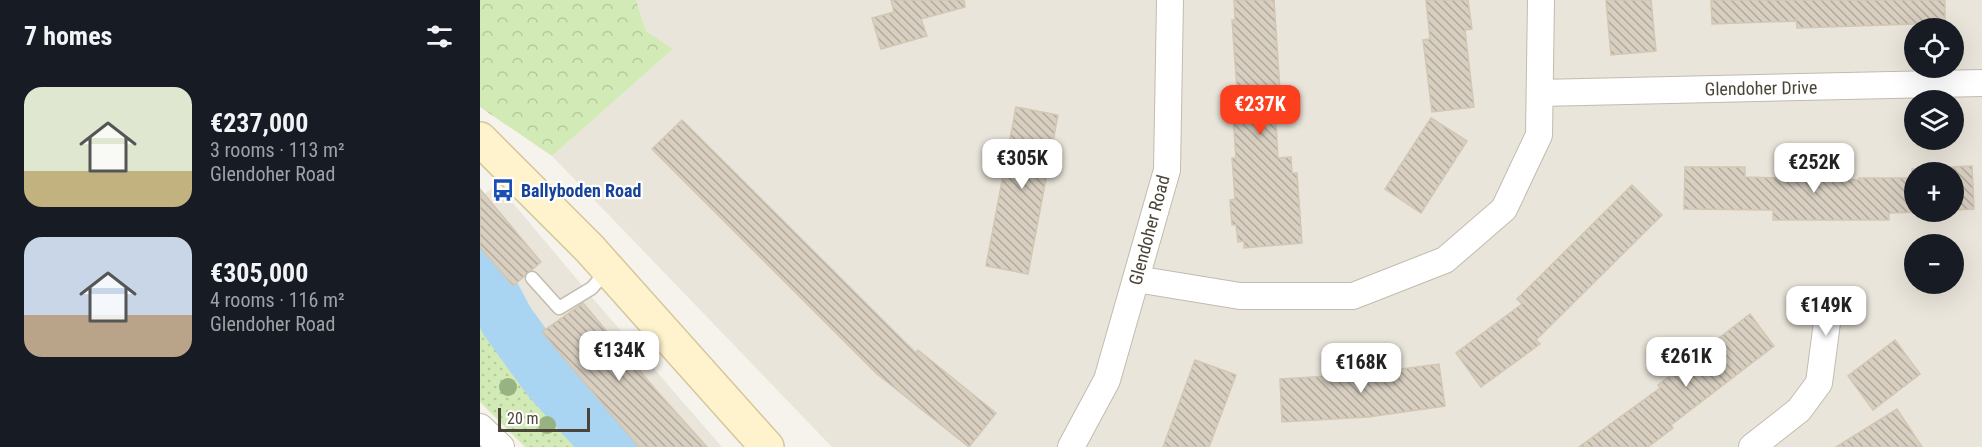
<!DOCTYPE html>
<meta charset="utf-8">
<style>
:root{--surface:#171b24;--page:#20242c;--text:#f1f3f6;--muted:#9ea1a6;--accent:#fc3f1d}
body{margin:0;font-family:"Roboto Condensed",sans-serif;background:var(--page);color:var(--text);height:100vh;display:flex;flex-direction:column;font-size:22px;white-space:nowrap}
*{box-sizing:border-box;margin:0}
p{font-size:20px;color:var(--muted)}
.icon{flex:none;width:33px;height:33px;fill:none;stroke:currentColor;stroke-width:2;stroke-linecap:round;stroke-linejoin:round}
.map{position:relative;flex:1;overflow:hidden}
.drawer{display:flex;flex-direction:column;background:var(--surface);width:480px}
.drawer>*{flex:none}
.fabs{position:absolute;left:1424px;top:18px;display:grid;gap:12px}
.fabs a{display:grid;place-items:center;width:60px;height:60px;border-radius:50%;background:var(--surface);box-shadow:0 6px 24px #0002;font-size:30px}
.scale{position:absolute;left:18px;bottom:15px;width:92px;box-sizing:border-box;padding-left:6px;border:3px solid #4b4439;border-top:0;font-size:16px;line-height:21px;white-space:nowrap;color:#4b4439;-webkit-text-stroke:4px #fff;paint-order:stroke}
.price{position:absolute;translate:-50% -51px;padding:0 14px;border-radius:12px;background:#fff;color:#222;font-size:20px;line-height:39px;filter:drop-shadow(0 2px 3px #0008)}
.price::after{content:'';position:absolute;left:50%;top:36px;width:18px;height:14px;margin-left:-9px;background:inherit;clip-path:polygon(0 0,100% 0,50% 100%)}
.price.selected{background:var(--accent);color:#fff}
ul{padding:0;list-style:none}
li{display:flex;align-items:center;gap:18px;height:150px;padding:0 24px}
li span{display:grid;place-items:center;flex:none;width:168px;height:120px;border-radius:18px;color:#555}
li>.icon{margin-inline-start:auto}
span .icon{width:72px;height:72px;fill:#fffc;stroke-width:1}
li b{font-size:26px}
h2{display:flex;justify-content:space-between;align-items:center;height:72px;padding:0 24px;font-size:26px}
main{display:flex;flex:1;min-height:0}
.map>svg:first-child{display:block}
</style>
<main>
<section class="drawer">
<h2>7 homes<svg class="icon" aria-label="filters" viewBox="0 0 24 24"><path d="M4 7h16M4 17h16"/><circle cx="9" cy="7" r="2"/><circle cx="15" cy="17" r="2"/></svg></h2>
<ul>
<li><span style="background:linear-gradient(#dfe7d0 70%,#c2b280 0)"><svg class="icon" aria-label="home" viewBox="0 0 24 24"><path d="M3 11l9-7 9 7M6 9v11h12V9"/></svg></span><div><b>€237,000</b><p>3 rooms · 113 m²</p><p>Glendoher Road</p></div></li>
<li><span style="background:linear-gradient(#c9d6e8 65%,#b9a48a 0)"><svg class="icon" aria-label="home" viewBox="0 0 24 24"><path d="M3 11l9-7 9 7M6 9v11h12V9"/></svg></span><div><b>€305,000</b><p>4 rooms · 116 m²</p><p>Glendoher Road</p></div></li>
</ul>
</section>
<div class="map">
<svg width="1502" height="447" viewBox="0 0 1502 447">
<defs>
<pattern id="grass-dots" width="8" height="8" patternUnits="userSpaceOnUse" patternTransform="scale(1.5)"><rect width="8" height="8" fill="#d2eab5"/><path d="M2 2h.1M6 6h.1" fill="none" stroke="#b6ca9c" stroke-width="1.8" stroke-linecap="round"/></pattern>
<pattern id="forest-crowns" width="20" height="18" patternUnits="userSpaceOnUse" patternTransform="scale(1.5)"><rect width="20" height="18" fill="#d2eab5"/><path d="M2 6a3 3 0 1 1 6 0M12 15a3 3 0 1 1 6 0" fill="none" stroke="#b6ca9c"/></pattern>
<pattern id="building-back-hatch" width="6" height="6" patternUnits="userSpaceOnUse" patternTransform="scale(1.5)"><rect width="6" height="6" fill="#d8cfc1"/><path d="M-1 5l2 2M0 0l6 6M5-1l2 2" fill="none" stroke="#b1aa9e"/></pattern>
</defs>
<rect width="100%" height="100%" fill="#f6f3ec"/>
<path fill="#eae5da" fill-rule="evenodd" d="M156 0H1502V447H352L72 156 193 49 166 31ZM1434 28H1473V68H1434ZM1434 100H1473V140H1434ZM1434 172H1473V212H1434ZM1434 244H1473V284H1434Z
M17 184 116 302 242 447H131L69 379 27 321 0 270V198Z"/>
<path fill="url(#grass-dots)" d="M0 270 27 321 69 379 131 447H45L0 402Z"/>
<path fill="url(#forest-crowns)" d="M0 0H156L166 31 193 49 72 156 0 107Z"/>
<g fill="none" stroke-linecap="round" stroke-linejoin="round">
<path stroke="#a9d4f2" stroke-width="54" d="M0 270 27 321 69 379 131 447"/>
</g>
<path fill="url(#building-back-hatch)" stroke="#d3c7b4" stroke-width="1.5" d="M411 0H484L485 7 441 19 447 36 401 49 392 18 414 12Z
M754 0H794L800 90H794L798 158 811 157 812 173H817L822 243 764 248V241L758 242 756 225H752L750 200 755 199 752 158H756L752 102H758L752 20H755Z
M946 0H988L992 29 985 30 994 107 952 112 943 40 950 39Z
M1126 0H1171L1176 51 1131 55Z
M1231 0H1465V23L1317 28 1316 17V21L1232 24Z
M536 107 578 115 548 274 506 266Z
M951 118 987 141 941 213 905 189Z
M202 120 436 353 438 350 516 413 489 447 397 374 172 149Z
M1492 166 1494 209 1473 210V172H1434V212H1437L1409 213V220H1293V210L1204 209 1205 167H1265V177L1379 180V178H1432V169Z
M1152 185 1182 215 1056 340 1060 344 1001 387 976 353 1042 304 1037 299Z
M0 189 61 262 33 286 0 247Z
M103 303 175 389 227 447H159L137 421 62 332Z
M1270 314 1294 346 1191 425 1193 428 1168 447H1099L1180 388 1178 385Z
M1415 340 1440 374 1393 410 1368 376Z
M715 360 756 375 729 447H683Z
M959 364 965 406 888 417 802 422 800 379 883 374Z
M1417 409 1442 447H1356Z"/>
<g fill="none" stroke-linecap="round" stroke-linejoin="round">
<g stroke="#c2bbae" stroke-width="15">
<path id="service" d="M52 278 79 308 112 288 128 269"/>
</g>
<g stroke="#c2bbae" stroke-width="28">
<path id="minor" d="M1060 93 1502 83
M656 279 760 296H873L965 260 1024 209 1059 135 1061 0
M1325 305 1348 315 1367 307
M0 427 21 447
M591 447 627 380 687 170 690 0
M1272 447 1319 410 1339 383 1348 315"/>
</g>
<g stroke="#d6c79b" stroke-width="36">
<path id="secondary" d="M0 139 110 249 287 447"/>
</g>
<use href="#service" stroke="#fff" stroke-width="12"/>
<use href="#minor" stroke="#fff" stroke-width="26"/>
<use href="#secondary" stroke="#fff3cd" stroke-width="33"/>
</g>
<g fill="#97b381">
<circle cx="28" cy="387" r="9"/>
<circle cx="67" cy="425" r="9"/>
</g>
<defs>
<g id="bus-bare" transform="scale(1.8)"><path d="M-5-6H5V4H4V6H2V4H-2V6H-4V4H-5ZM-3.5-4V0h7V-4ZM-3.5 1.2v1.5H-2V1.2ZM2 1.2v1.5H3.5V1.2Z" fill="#1a4fb4" stroke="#fff" stroke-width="2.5" paint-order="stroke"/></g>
</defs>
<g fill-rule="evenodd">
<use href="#bus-bare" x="23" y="190"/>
</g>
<g text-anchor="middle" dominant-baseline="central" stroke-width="4.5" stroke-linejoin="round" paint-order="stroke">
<g font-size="18" fill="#4b4439" stroke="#fff">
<text transform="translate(1281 88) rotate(-1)">Glendoher Drive</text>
<text transform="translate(669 230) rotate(-75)">Glendoher Road</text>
</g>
<g font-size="18" font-weight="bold" fill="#164399" stroke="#fff" text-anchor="start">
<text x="41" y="190">Ballyboden Road</text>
</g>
</g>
</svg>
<div class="fabs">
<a><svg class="icon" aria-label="locate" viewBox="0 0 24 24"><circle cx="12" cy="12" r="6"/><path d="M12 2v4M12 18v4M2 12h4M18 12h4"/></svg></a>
<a><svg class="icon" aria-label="layers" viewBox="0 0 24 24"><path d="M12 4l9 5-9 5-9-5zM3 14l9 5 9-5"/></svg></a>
<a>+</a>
<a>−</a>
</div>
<div class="scale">20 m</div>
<b class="price selected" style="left:780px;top:136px">€237K</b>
<b class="price" style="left:542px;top:190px">€305K</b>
<b class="price" style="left:1334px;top:194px">€252K</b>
<b class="price" style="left:1346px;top:337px">€149K</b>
<b class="price" style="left:139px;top:382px">€134K</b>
<b class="price" style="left:1206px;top:388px">€261K</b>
<b class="price" style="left:881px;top:394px">€168K</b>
</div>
</main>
